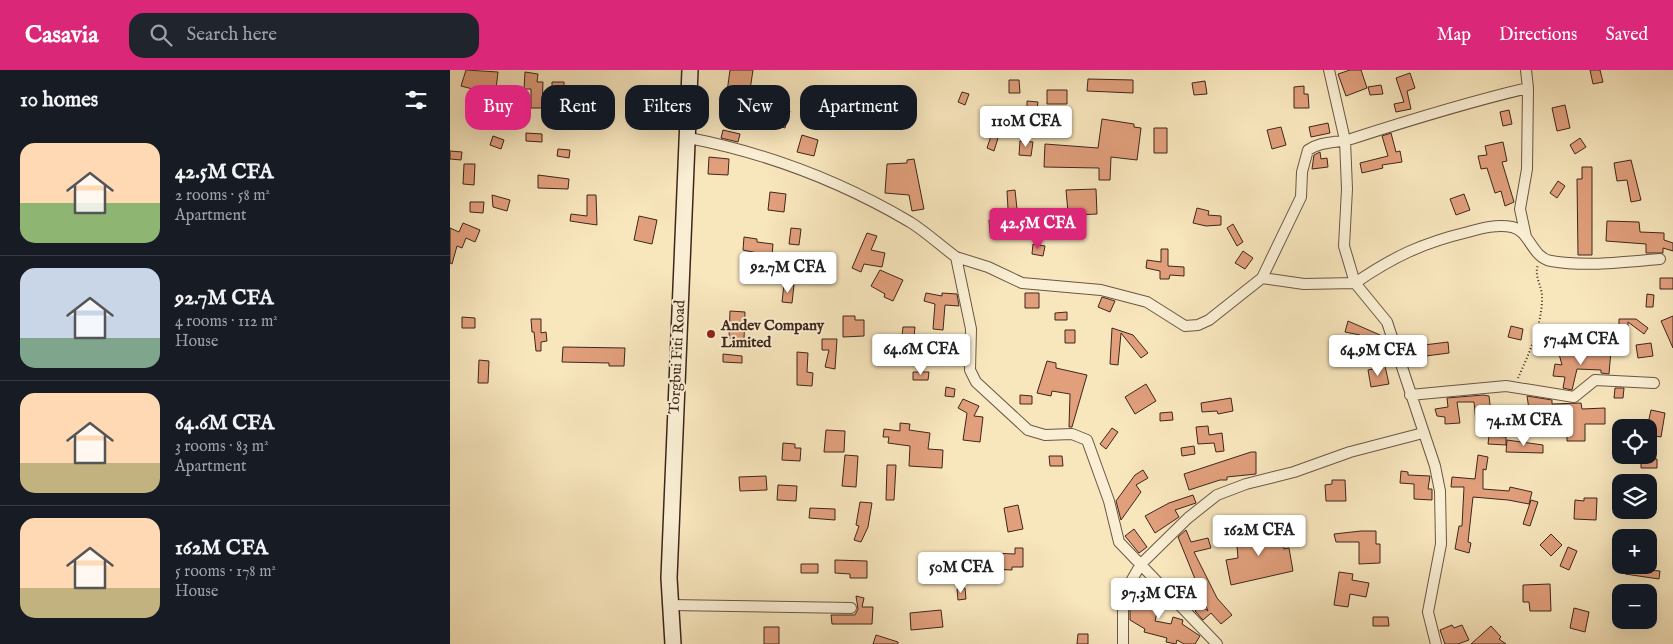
<!DOCTYPE html>
<meta charset="utf-8">
<style>
:root{--surface:#171b24;--page:#20242c;--text:#f1f3f6;--muted:#9ea1a6;--line:#363941;--accent:#db2777}
body{margin:0;font-family:"IM FELL English",serif;background:var(--page);color:var(--text);height:100vh;display:flex;flex-direction:column;font-size:19px;white-space:nowrap}
*{box-sizing:border-box;margin:0}
p{font-size:16px;color:var(--muted)}
.icon{flex:none;width:28px;height:28px;fill:none;stroke:currentColor;stroke-width:2;stroke-linecap:round;stroke-linejoin:round}
.map{position:relative;flex:1;overflow:hidden}
.sheet{display:flex;flex-direction:column;background:var(--surface);width:450px}
.sheet>*{flex:none}
.top-card{position:absolute;left:15px;top:15px;width:475px;height:45px;display:flex;gap:10px}
.buttons{position:absolute;left:1162px;top:349px;display:grid;gap:10px}
.buttons a{display:grid;place-items:center;width:45px;height:45px;border-radius:10px;background:var(--surface);box-shadow:0 5px 20px #0002;font-size:25px}
.price{position:absolute;translate:-50% -42px;padding:0 11px;border-radius:5px;background:#fff;color:#222;font-size:16px;line-height:32px;filter:drop-shadow(0 1px 2px #0008)}
.price::after{content:'';position:absolute;left:50%;top:30px;width:15px;height:11px;margin-left:-8px;background:inherit;clip-path:polygon(0 0,100% 0,50% 100%)}
.price.on{background:var(--accent);color:#fff}
ul{padding:0;list-style:none}
li{display:flex;align-items:center;gap:15px;height:125px;padding:0 20px}
li+li{border-top:1px solid var(--line)}
li span{display:grid;place-items:center;flex:none;width:140px;height:100px;border-radius:15px;color:#555}
li>.icon{margin-inline-start:auto}
span .icon{width:60px;height:60px;fill:#fffc;stroke-width:1}
li b{font-size:21px}
h2{display:flex;justify-content:space-between;align-items:center;height:60px;padding:0 20px;font-size:21px}
.tag{padding:0 18px;border-radius:15px;background:var(--surface);box-shadow:0 5px 20px #0002;font-size:18px;line-height:45px}
.tag.on{background:var(--accent);color:#fff}
header{display:flex;align-items:center;gap:30px;box-sizing:border-box;height:70px;padding:0 25px;background:var(--accent);color:#fff}
header strong{font-size:24px}
nav{display:flex;gap:28px;margin-inline-start:auto;font-size:18px}
.search{width:350px;height:45px;background:var(--page);display:flex;align-items:center;gap:12px;box-sizing:border-box;padding:0 18px;border-radius:15px;color:var(--muted);font-size:19px}
main{display:flex;flex:1;min-height:0}
.map>svg:first-child{display:block}
</style>
<header>
<strong>Casavia</strong>
<div class="search"><svg class="icon" aria-label="search" viewBox="0 0 24 24"><circle cx="10" cy="10" r="6"/><path d="M15 15l6 6"/></svg>Search here</div>
<nav><a>Map</a><a>Directions</a><a>Saved</a></nav>
</header>
<main>
<section class="sheet">
<h2>10 homes<svg class="icon" aria-label="filters" viewBox="0 0 24 24"><path d="M4 7h16M4 17h16"/><circle cx="9" cy="7" r="2"/><circle cx="15" cy="17" r="2"/></svg></h2>
<ul>
<li><span style="background:linear-gradient(#ffd9b3 60%,#8fb573 0)"><svg class="icon" aria-label="home" viewBox="0 0 24 24"><path d="M3 11l9-7 9 7M6 9v11h12V9"/></svg></span><div><b>42.5M CFA</b><p>2 rooms · 58 m²</p><p>Apartment</p></div></li>
<li><span style="background:linear-gradient(#c9d6e8 70%,#7fa58c 0)"><svg class="icon" aria-label="home" viewBox="0 0 24 24"><path d="M3 11l9-7 9 7M6 9v11h12V9"/></svg></span><div><b>92.7M CFA</b><p>4 rooms · 112 m²</p><p>House</p></div></li>
<li><span style="background:linear-gradient(#ffd9b3 70%,#c2b280 0)"><svg class="icon" aria-label="home" viewBox="0 0 24 24"><path d="M3 11l9-7 9 7M6 9v11h12V9"/></svg></span><div><b>64.6M CFA</b><p>3 rooms · 83 m²</p><p>Apartment</p></div></li>
<li><span style="background:linear-gradient(#ffd9b3 70%,#c2b280 0)"><svg class="icon" aria-label="home" viewBox="0 0 24 24"><path d="M3 11l9-7 9 7M6 9v11h12V9"/></svg></span><div><b>162M CFA</b><p>5 rooms · 178 m²</p><p>House</p></div></li>
</ul>
</section>
<div class="map">
<svg width="1223" height="574" viewBox="0 0 1223 574">
<rect width="100%" height="100%" fill="#f8e6bd"/>
<filter id="stains"><feTurbulence type="fractalNoise" baseFrequency=".004" numOctaves="4"/><feColorMatrix values="0 0 0 0 .2 0 0 0 0 .09 0 0 0 0 .02 0 0 0 .5 -.17"/></filter>
<radialGradient id="worn" r=".72"><stop offset=".6" stop-color="#630" stop-opacity="0"/><stop offset="1" stop-color="#630" stop-opacity=".3"/></radialGradient>
<path fill="#e19f7c" stroke="#3e261c" d="M16 0 48 2 46 19 50 22 33 44 26 39 38 23 11 16Z
M280 0H303L300 20 297 19 296 25 277 22Z
M900 0H911L917 18 896 26 888 4Z
M1140 0H1150L1153 12 1143 14Z
M75 2 88 4 87 12H93L92 38H81V19H74Z
M960 3 965 18 957 21 961 39 946 42 944 34 954 32 946 8Z
M638 9 683 10V23L637 21Z
M559 10H569L570 23H559Z
M755 11 757 24 744 25 742 13Z
M102 12H114V20L102 19Z
M931 15 933 24 920 25 918 17Z
M854 16V24H858L859 38H844V17Z
M597 20H617V34H597Z
M512 22 519 24 515 35 508 32Z
M577 31 588 32 587 39H577Z
M68 35 78 37 76 55 66 54Z
M1115 35 1120 58 1107 61 1102 38Z
M333 39 340 41 335 58 328 56Z
M1059 40 1062 54 1053 56 1050 42Z
M652 49 684 54V57L691 58 687 90 661 87 660 110H649V98L594 97 595 74 648 78Z
M878 53 880 63 861 67 859 57Z
M831 57 836 75 822 79 817 60Z
M704 58H717V83H704Z
M273 60 290 64 288 72 271 68Z
M76 63 92 64V72L76 71Z
M941 63 946 82 950 81 952 92 932 95 933 98 912 103 910 93 938 86 932 66Z
M352 65 368 70 364 86 347 82Z
M43 66 54 70 51 79 40 75Z
M541 66 548 68 544 81 537 78Z
M1130 68 1136 77 1125 84 1120 75Z
M570 71 583 72 581 86 569 85Z
M1053 72 1057 91 1052 92 1064 132 1055 136 1051 121 1045 123 1037 98 1031 99 1028 86 1037 85 1035 76Z
M108 79 120 80 119 88 107 86Z
M0 81 12 82 11 90 0 89Z
M870 82 871 89 877 88 878 97 862 99 864 85Z
M259 87 279 89 278 105 258 104Z
M464 89 474 139 462 141 459 125 435 123 437 94 457 93V90Z
M1181 90 1191 130 1181 132 1177 110 1167 111 1164 93Z
M14 94H25L24 115 13 114Z
M1132 97H1142V185H1128L1127 109H1132Z
M88 105 119 109 118 119 88 118Z
M1108 111 1115 116 1107 128 1100 123Z
M646 119 647 144 627 145V142H618L616 120Z
M565 120 567 139H558L557 121Z
M320 122 336 124 334 142 318 140Z
M1014 124 1020 140 1006 145 1000 129Z
M42 125 60 130 57 141 43 137Z
M137 125H146L147 155 120 151 121 144 137 146Z
M20 132H34L33 143 20 142Z
M747 138 759 141 758 145 771 146V155L756 156 743 153Z
M189 146 207 150 202 174 184 170Z
M539 150H548V163H540Z
M1157 151 1189 152 1190 162 1214 163V170L1223 173V181L1213 178V183H1196V174L1156 171Z
M13 153 30 160 25 172 16 168 12 178 7 176 2 194 0 193V158L9 162Z
M783 154 793 172 787 176 777 158Z
M341 158 351 159 349 175 339 174Z
M417 163 427 166 421 180 435 183 432 197 414 194 411 202 402 198Z
M294 167 307 169V172L323 174 322 186 293 180Z
M583 174 595 176 593 186 582 184Z
M711 179H718V196L734 197V206L720 205 719 209H710V201L696 198 697 190 711 192Z
M793 181 803 188 795 199 785 193Z
M430 200 453 210 443 231 434 227 435 224 421 216Z
M1210 208H1223V219H1210Z
M334 214 344 215 342 233 332 232Z
M476 223 492 226V223L507 224 509 236 495 235 493 260 483 259 485 234 474 231Z
M575 223H589V238H575Z
M1197 224 1204 225 1203 237H1196Z
M652 227 665 231 660 242 648 237Z
M280 241 295 242 294 269 279 268Z
M617 242V250H605V243Z
M393 246H405V250H414V266L393 267Z
M1223 246V278L1211 251Z
M12 247 25 248V258H12Z
M81 249H91V263L96 262 97 271 91 272V281H86L84 262H82Z
M1169 249H1186L1198 258 1194 264 1178 252V278L1169 279Z
M898 251 930 265 928 269 922 268 921 273 909 269 910 265 895 262Z
M1061 256 1073 259 1071 270 1058 267Z
M453 257H465L464 266H452Z
M662 258 683 265 698 283 691 288 671 263 668 295 660 294Z
M615 260H625V273H615Z
M372 269H387L385 299 375 297 379 280H372Z
M998 272 999 283 968 287 966 276Z
M1201 273 1203 286 1188 288 1186 275Z
M113 277 175 278 174 296H159V293L112 292Z
M1151 280H1161L1159 304 1151 303V300L1127 299 1122 320 1113 318 1115 307 1103 306 1105 294 1112 295 1109 284 1120 281V284L1151 285Z
M347 282 358 283 357 302 363 303 362 316 347 315Z
M273 284 292 286V293L273 292Z
M29 290 39 291 38 313H28Z
M597 291 606 293V298L637 305 622 357H619L620 324 602 321 601 326 587 323Z
M935 296 939 314 921 317 918 300Z
M463 302H479L478 310H463Z
M696 314 706 331 685 344 675 327Z
M496 317 505 319 504 327 495 326Z
M1165 318H1174L1173 328H1164Z
M570 325 582 326V334H570Z
M1033 325 1039 326 1042 351 1026 352 1024 332H1007L1010 353 995 354V347L987 346 985 339 998 337 997 328Z
M1077 326 1102 330V334L1131 333 1132 339 1155 338V354H1135V371H1117V357H1096V339L1081 341 1080 346Z
M781 328 783 341 768 344 767 341 752 342 751 333Z
M513 329 529 336 524 346 533 347 530 372 513 370 517 343 508 338Z
M1201 340 1215 343 1211 367 1199 365V358H1197Z
M722 342 723 350 710 351V343Z
M450 353 460 354 459 360 480 363 478 379 493 380 492 398 459 396 460 376 438 373 439 367H433L434 359 450 361Z
M758 356 759 365 772 363 774 381 766 382 764 373 748 374 746 357Z
M662 358 668 362 656 379 650 374Z
M376 360 395 361 394 382H374Z
M1039 366 1056 367V375L1038 374Z
M1057 370 1093 375V383L1056 382Z
M333 373 345 374V378H351L350 391 332 390Z
M744 376 745 384 732 386 731 378Z
M801 382H806V404L777 407V410H770L739 420 734 404Z
M395 385 408 386 406 417 392 416Z
M1028 385 1038 387 1036 400 1033 399V419L1059 421 1060 417 1082 422 1079 434 1058 430 1023 427 1018 472 1021 473 1019 483 1005 479 1009 456H1012L1014 417H1001L1002 407 1025 409Z
M599 386H612L613 396H600Z
M1191 389H1207V398H1191Z
M437 395H446L444 430H436Z
M693 400 698 408 686 415 691 422 671 450 666 431 685 405Z
M951 401 958 402V405L980 406 978 419H982V430L964 429V414L950 413Z
M316 406 317 420 290 421 289 407Z
M882 410H895L896 431H876L875 415 882 414Z
M328 415 347 416 346 431 327 430Z
M743 425 746 433 725 440 729 447 705 463 695 446 719 433Z
M1134 428H1147L1146 450 1124 449 1125 430 1134 431Z
M1081 430 1088 432 1080 456 1073 454Z
M410 432 422 433 418 457 411 472 404 470 409 456 406 455Z
M568 435 573 459 558 462 554 438Z
M360 438 385 439V450L359 448Z
M831 458 834 479 839 478 843 501 781 515 776 490 788 488 786 464Z
M684 459 697 477 689 483 675 466Z
M736 460 741 472 758 468 761 478 744 482 767 528 782 545 771 554 761 543 753 550 745 541 751 536 758 541 728 467Z
M911 461H926V474H930V493L909 494V472H886L884 464Z
M1101 464 1112 475 1101 486 1090 475Z
M1118 477 1127 481 1119 500 1110 496Z
M565 478H573V497H562V500L539 499 540 483 565 484Z
M385 490 417 491V508H400V504L385 503Z
M351 494H368V503H351Z
M1175 498 1210 501 1209 509 1175 504Z
M889 502 903 504 902 510 919 513 916 527 900 524 898 537 884 535Z
M690 509 697 511 692 529 709 534 705 551 721 554 723 547 733 550 732 554 750 566 745 574H734L727 570 726 574 716 572 717 568 694 562 695 559 680 550V540Z
M1100 514 1101 541H1080L1079 532H1073V515Z
M515 518 516 529 508 530 507 519Z
M406 526 414 528 412 537H423L422 554H382L381 545H405L408 539Z
M1124 538 1139 542 1135 562 1120 558Z
M491 540 493 557 461 560 460 543Z
M923 547H938L939 556H923Z
M1002 555 1004 558 1012 555 1019 570 1008 574H995L990 560Z
M1041 556 1051 567 1049 569 1056 574H1021Z
M314 557H329V574H314Z
M628 564H638V574H627Z
M426 565 448 572V574H423Z"/>
<g fill="none" stroke-linecap="round" stroke-linejoin="round">
<g stroke="#6c5644" stroke-width="12">
<path id="street" d="M879 0 895 70 897 119 894 176 905 213C943 187 972 173 1018 162 1032 158 1047 154 1062 157 1080 161 1082 188 1101 191 1136 197 1175 192 1210 189
M239 68C316 83 392 112 460 152 476 162 491 176 506 187L521 259 520 300 526 312 578 360 595 365 622 364 637 370 659 431 669 472 767 574
M1076 167 1070 139 1077 99 1078 18
M506 187 538 197 572 213 651 220 697 232 735 256 748 255 759 250 812 208 854 214 905 213 937 252 985 396 990 421 991 474 978 542 986 574
M812 208 851 127 852 102 858 80C871 71 886 73 901 69 960 50 1018 32 1078 18L1076 0
M960 325 1056 316 1124 327 1145 310 1204 313
M220 535 401 538
M673 574V537L680 513 691 494 738 448 767 425 796 414 844 402 900 382 973 363"/>
</g>
<g stroke="#3e261c" stroke-width="18">
<path id="secondary" d="M223 574 219 508 240 0"/>
</g>
<path stroke="#3e261c" stroke-width="2" stroke-dasharray="1 2.5" stroke-linecap="butt" d="M1068 308C1079 284 1093 253 1092 225 1091 215 1084 205 1088 195"/>
<use href="#street" stroke="#faefd4" stroke-width="10"/>
<use href="#secondary" stroke="#faefd4" stroke-width="15"/>
</g>
<circle fill="#8f2418" stroke="#faefd4" stroke-width="2" cx="261" cy="264" r="5"/>
<g text-anchor="middle" dominant-baseline="central" stroke-width="4" stroke-linejoin="round" paint-order="stroke">
<g font-size="15" font-weight="bold" fill="#3e261c" stroke="#faefd4" text-anchor="start">
<text x="271" y="255">Andev Company<tspan x="271" dy="17">Limited</tspan></text>
</g>
<g font-size="15" fill="#3e261c" stroke="#faefd4">
<text transform="translate(227 287) rotate(-87)">Torgbui Fiti Road</text>
</g>
</g>
<rect width="100%" height="100%" filter="url(#stains)"/>
<rect width="100%" height="100%" fill="url(#worn)"/>
</svg>
<div class="buttons">
<a><svg class="icon" aria-label="locate" viewBox="0 0 24 24"><circle cx="12" cy="12" r="6"/><path d="M12 2v4M12 18v4M2 12h4M18 12h4"/></svg></a>
<a><svg class="icon" aria-label="layers" viewBox="0 0 24 24"><path d="M12 4l9 5-9 5-9-5zM3 14l9 5 9-5"/></svg></a>
<a>+</a>
<a>−</a>
</div>
<b class="price" style="left:576px;top:78px">110M CFA</b>
<b class="price on" style="left:588px;top:180px">42.5M CFA</b>
<b class="price" style="left:338px;top:224px">92.7M CFA</b>
<b class="price" style="left:1131px;top:296px">57.4M CFA</b>
<b class="price" style="left:471px;top:306px">64.6M CFA</b>
<b class="price" style="left:928px;top:307px">64.9M CFA</b>
<b class="price" style="left:1074px;top:377px">74.1M CFA</b>
<b class="price" style="left:809px;top:487px">162M CFA</b>
<b class="price" style="left:511px;top:524px">50M CFA</b>
<b class="price" style="left:709px;top:550px">97.3M CFA</b>
<div class="top-card">
<a class="tag on">Buy</a>
<a class="tag">Rent</a>
<a class="tag">Filters</a>
<a class="tag">New</a>
<a class="tag">Apartment</a>
</div>
</div>
</main>
